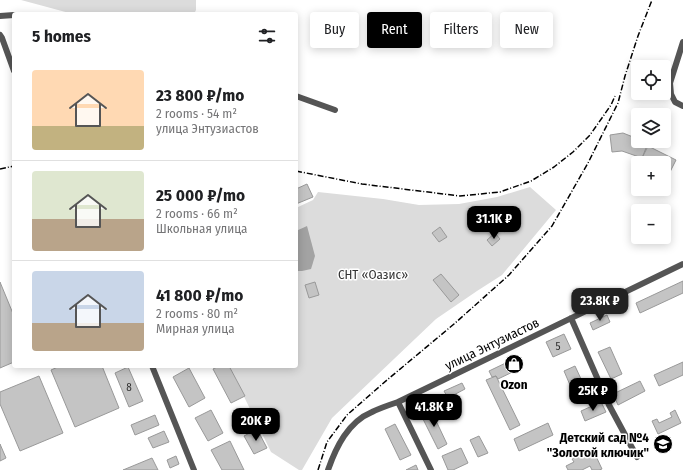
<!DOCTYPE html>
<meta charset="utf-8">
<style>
:root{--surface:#fff;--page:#f6f6f6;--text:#202124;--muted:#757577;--line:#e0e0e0;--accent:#000}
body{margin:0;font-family:"Fira Sans Condensed",sans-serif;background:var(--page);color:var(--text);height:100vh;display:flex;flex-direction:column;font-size:15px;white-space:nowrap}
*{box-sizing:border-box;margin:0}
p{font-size:13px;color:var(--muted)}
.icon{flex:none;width:22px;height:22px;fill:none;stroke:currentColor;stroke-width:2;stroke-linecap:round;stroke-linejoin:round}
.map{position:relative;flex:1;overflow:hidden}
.side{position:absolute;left:12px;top:12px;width:286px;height:356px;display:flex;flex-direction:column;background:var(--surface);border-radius:4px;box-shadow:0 2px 10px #0003}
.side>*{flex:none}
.top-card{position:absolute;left:310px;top:12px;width:313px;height:36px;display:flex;gap:8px}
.fabs{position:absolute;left:631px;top:60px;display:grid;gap:8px}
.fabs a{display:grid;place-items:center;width:40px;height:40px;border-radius:4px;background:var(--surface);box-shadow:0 2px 10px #0003;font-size:20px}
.price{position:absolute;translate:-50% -34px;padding:0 9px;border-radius:8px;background:var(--accent);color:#fff;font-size:13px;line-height:26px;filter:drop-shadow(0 1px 2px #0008)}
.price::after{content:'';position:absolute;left:50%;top:24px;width:12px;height:9px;margin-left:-6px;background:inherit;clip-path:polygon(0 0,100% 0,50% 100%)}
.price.current{background:#222;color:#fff}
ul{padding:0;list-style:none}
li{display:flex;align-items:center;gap:12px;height:100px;padding:0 20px}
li+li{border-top:1px solid var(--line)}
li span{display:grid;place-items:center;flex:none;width:112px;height:80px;border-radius:4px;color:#555}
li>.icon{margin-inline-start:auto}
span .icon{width:48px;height:48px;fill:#fffc;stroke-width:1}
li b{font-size:17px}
h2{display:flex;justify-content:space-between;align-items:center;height:48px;padding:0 20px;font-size:17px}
.tag{padding:0 14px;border-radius:4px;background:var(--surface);box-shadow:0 2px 10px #0003;font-size:14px;line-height:36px}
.tag.current{background:var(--accent);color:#fff}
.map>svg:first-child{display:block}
</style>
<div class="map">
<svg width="683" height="470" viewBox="0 0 683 470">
<rect width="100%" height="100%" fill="#fff"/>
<path fill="#dcdcdc" d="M21 0H196V10L194 14H73Z
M530 187 556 210 502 275 477 291 436 319 332 418 302 470H299L271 452 229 366H296V208L313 200 318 192 383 199 419 205 459 204 497 197Z"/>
<path fill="#a3a3a3" d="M307 226 315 256 311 269 302 271H296V231Z"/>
<path fill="#c4c4c4" stroke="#999" d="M623 133 638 139V141H642L648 143 642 158 622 151 612 152 610 135Z
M648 146 676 160 670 172 664 169V163H652L642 158Z
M307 184 313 197 296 204V189Z
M505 221 510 227 504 232 499 227Z
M440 227 447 237 439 242 432 233Z
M495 233 500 239 492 246 487 240Z
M441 274 459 295 451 302 433 280Z
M683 281V293L640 313 636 303Z
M0 282 14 316V362L0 368Z
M315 282 319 295 309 298 305 285Z
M607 315 610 322 593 330 590 323Z
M564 334 571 349 553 357 546 342Z
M610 347 622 374 611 379 598 352Z
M516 358 521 368 498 379 496 376 492 377 489 371Z
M683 362V375L659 386 654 375Z
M60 366H102L119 408 75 427 51 370Z
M219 366H229L245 396 231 403 213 369Z
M575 366 588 394 576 399 564 371Z
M128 367 143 401 129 407 115 373Z
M189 368 205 398 189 407 173 377Z
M39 376 63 433 20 451 0 404V392Z
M496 376 520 425 510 430 486 380Z
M640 381 645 391 618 405 613 394Z
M462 383 465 389 448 398 444 391Z
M601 402 606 412 585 421 581 411Z
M430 408 447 444 438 449 420 413Z
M211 410 223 433 208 441 195 418Z
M675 410 681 423 658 434 652 421 657 419 659 423 672 417 670 413Z
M155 415 159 425 135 435 131 425Z
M548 423 553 435 519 451 514 439Z
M395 424 411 455 400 460 385 429Z
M257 429 267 448 254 454 244 436Z
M164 431 169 442 153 448 148 438Z
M479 436 488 453 478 457 470 440Z
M230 441 244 470H222L211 450Z
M0 444 6 458 0 461Z
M461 448 468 463 453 470H448L442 456Z
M586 452 587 455 594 452 602 469 599 470H592L590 466 582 470H568L566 466 574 462 572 459Z
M176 456 179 464 170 468 167 460Z
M152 458 158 470H123Z
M416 465 418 470H406Z"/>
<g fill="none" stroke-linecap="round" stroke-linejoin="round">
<path stroke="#555" stroke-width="6" d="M0 16 14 15
M0 35 2 38 14 71
M683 42 670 83 671 94 675 102 683 106
M296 96 335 110
M571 318 609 405 637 457
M152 366 194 470
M398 402 431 470
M328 470C336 447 348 422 372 412 380 408 389 405 398 402L683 264"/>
<path stroke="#000" stroke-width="1.5" stroke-dasharray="6 2 1 2" stroke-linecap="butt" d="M0 169 14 166
M296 171 362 184 460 196 500 192 531 181 554 167 573 152 590 135 611 105 615 96
M318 470 327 442 347 415 387 380 454 324 509 275 552 226 588 163 618 103 625 76 638 36 652 0"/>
</g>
<defs>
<g id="shop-disc" transform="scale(1)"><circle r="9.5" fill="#000" stroke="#fff"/><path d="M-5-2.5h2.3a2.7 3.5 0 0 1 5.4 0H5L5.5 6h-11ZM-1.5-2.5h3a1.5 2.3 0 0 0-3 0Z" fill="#fff"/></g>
<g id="school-disc" transform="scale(1)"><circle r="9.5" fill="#000" stroke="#fff"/><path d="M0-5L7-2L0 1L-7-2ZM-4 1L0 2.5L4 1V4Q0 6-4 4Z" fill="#fff"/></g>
</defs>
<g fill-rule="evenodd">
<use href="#shop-disc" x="514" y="364"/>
<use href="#school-disc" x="663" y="444"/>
</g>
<g text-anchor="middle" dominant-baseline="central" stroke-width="3" stroke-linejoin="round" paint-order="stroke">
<g font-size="11" fill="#313131">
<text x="558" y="346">5</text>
<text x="129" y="387">8</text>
</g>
<g font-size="13" fill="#333" stroke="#fff">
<text x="373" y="274">СНТ «Оазис»</text>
</g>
<g font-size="13" fill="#000" stroke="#fff">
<text transform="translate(492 344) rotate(-26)">улица Энтузиастов</text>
</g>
<g font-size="13" font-weight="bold" fill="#000" stroke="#fff">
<text x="514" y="384">Ozon</text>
<text x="649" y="437" text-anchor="end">Детский сад №4<tspan x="649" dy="15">"Золотой ключик"</tspan></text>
</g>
</g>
</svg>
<div class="fabs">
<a><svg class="icon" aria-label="locate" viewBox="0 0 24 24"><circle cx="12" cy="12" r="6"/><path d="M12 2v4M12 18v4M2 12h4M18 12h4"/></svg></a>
<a><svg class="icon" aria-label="layers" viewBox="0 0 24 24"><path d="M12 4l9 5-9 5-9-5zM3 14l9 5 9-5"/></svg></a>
<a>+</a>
<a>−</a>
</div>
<b class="price" style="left:494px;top:240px">31.1K ₽</b>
<b class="price current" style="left:600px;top:322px">23.8K ₽</b>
<b class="price" style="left:593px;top:412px">25K ₽</b>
<b class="price" style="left:434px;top:428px">41.8K ₽</b>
<b class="price" style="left:256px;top:442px">20K ₽</b>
<div class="top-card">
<a class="tag">Buy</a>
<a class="tag current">Rent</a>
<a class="tag">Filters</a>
<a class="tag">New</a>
</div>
<section class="side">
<h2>5 homes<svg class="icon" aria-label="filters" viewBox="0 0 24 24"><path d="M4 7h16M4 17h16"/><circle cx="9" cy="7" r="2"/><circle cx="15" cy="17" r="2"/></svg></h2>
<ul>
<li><span style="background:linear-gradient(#ffd9b3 70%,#c2b280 0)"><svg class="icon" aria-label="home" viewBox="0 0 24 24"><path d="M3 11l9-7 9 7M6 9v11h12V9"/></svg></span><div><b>23 800 ₽/mo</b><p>2 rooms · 54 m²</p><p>улица Энтузиастов</p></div></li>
<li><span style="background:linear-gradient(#dfe7d0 60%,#b9a48a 0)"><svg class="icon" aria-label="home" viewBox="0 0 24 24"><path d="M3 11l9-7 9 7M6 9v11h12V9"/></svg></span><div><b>25 000 ₽/mo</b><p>2 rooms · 66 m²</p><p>Школьная улица</p></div></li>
<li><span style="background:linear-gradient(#c9d6e8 65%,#b9a48a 0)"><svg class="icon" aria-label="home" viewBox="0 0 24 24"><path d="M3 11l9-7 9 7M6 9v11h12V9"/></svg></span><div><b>41 800 ₽/mo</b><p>2 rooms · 80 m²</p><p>Мирная улица</p></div></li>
</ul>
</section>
</div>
